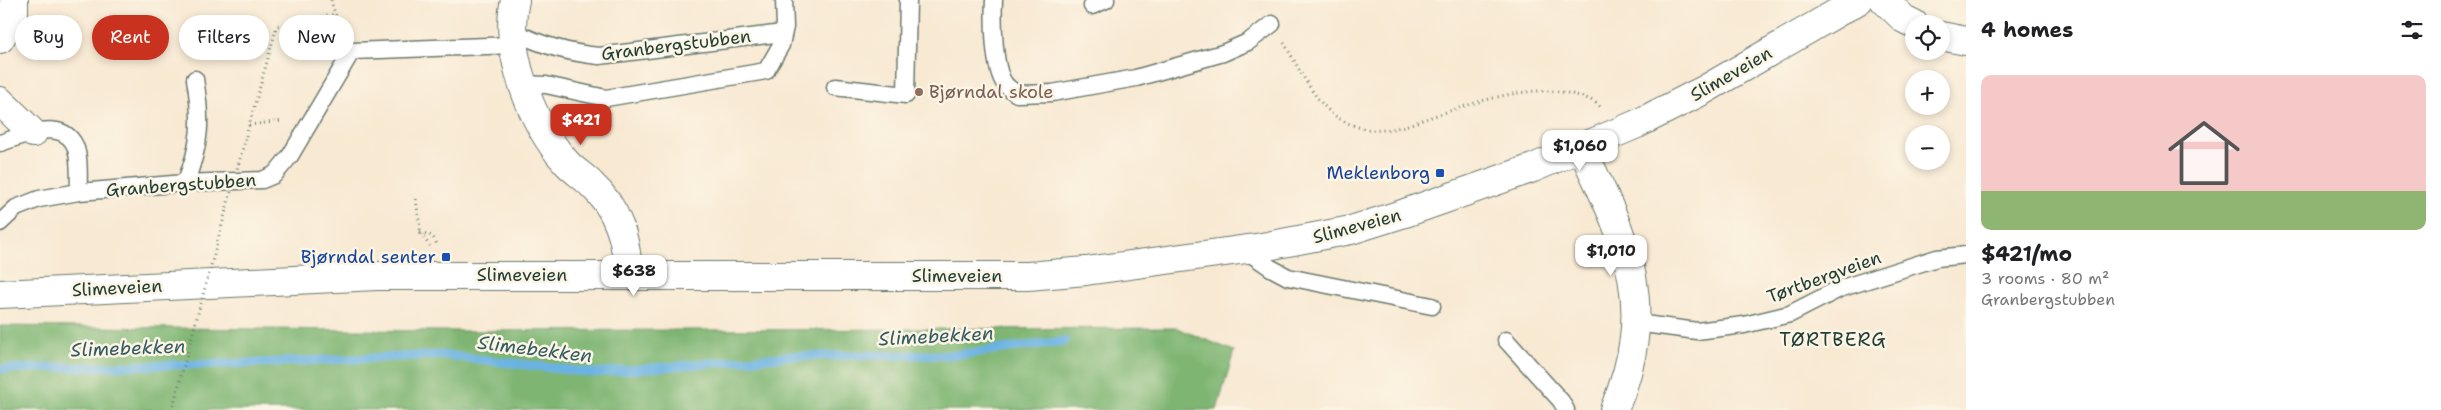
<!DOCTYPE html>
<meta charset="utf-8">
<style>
:root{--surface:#fff;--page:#f2f2f2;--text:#202124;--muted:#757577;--line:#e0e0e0;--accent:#c8321e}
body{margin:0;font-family:"Shantell Sans",sans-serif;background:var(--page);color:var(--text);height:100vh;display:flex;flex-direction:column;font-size:19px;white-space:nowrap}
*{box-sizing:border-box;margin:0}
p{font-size:16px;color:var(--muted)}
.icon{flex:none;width:28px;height:28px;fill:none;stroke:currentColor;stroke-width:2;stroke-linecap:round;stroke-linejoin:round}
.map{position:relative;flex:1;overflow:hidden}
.drawer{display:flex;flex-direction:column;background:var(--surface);width:475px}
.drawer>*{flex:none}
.top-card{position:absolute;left:15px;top:15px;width:475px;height:45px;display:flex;gap:10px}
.controls{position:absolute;left:1905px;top:15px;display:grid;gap:10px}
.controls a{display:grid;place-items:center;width:45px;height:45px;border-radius:50%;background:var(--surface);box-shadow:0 2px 8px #0003;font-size:25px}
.price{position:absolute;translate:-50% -42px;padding:0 11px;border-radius:10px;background:#fff;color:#222;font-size:16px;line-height:32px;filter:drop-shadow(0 1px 2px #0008)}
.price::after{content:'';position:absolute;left:50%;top:30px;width:15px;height:11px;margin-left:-8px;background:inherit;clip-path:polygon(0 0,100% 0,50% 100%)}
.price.current{background:var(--accent);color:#fff}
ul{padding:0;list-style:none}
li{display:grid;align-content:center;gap:10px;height:265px;padding:0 15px}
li+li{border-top:1px solid var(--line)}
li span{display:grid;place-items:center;height:155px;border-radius:10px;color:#555}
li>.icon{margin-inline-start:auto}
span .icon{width:90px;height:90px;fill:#fffc;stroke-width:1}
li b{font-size:21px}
h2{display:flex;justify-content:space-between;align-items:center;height:60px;padding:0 15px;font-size:21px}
.tag{padding:0 18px;border-radius:22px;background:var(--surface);box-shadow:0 2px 8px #0003;font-size:18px;line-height:45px}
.tag.current{background:var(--accent);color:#fff}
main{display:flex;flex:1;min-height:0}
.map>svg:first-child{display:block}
</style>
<main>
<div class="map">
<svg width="1966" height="410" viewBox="0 0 1966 410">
<rect width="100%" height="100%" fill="#fcf5e5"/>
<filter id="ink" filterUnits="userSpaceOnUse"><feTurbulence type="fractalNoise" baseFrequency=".02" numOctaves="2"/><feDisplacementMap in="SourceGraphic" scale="10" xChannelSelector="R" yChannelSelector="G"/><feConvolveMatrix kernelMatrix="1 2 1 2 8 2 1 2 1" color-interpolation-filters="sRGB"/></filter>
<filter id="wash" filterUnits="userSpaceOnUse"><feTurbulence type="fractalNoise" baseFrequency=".0096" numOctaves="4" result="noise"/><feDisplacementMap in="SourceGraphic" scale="20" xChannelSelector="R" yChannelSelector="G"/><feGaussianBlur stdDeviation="1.12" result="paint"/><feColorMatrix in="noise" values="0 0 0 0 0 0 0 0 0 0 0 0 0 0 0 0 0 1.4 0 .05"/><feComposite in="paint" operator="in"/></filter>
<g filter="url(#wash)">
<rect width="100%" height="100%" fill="#f8e9d3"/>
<path fill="#7eb572" stroke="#4e7953" d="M0 326 443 331 1177 328 1234 351 1217 410H0Z"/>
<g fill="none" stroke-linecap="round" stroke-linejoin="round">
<path stroke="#6bb2e2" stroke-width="9" d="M0 369 258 363 443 355 594 373 792 356 955 355 1065 341"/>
</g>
</g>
<g filter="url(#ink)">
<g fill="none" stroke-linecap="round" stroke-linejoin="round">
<g stroke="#6b796c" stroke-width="19">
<path id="lane" d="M994 0C993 19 993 69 1005 84 1008 88 1013 91 1017 94L1052 93 1136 78 1223 53 1248 42 1272 24
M1092 6 1106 0
M513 31C540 45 569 53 599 56L783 33
M522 84 546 85 606 98 766 71 781 45 785 27 784 0
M835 87 906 95 908 0
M0 143C20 137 58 118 73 142 81 154 78 178 79 192
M185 183C201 145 202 120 195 79
M0 223 16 208 39 199 79 192 185 183 262 180 274 175 290 156 352 51 514 45
M1245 250 1271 268 1288 277 1432 306
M1636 323 1697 331 1744 325 1790 314 1839 289 1937 258 1966 255
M1506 340 1561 401 1566 410"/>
</g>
<g stroke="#6b796c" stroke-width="30">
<path id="street" d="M515 0C503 51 532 124 566 162 573 170 583 176 591 184 618 209 627 240 628 276
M1884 0 1904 19 1914 24
M1941 36 1966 41
M0 39 14 15V0
M0 101 33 133
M1582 149C1628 244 1658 305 1614 410"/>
</g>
<g stroke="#6b796c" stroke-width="30">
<path id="secondary" d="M0 294 377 276H1028L1086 271 1262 247 1351 230 1405 213 1533 168 1637 124 1704 90 1859 0"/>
</g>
<path stroke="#6b796c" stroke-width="3" stroke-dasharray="1 4" stroke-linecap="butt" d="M331 0 335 14 344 29
M1284 43C1298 66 1312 98 1334 115 1346 124 1367 132 1383 130 1400 129 1416 122 1431 117 1475 103 1529 82 1576 95 1586 98 1595 100 1602 109
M249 125 283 121
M246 136 277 26 335 14
M416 199 421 235 430 246
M420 232C430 235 435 235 437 247"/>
<use href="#lane" stroke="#fff" stroke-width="16"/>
<use href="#street" stroke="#fff" stroke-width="28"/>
<use href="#secondary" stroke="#fff" stroke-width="28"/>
<path stroke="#6b796c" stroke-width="3" stroke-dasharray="1 4" stroke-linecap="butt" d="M172 410 246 136"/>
</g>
</g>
<circle fill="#8d6e63" stroke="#fcf5e5" stroke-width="2" cx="919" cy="92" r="5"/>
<g fill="#1a4fb4" stroke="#fcf5e5" stroke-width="2">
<rect x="1435" y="168" width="10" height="10" rx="2.5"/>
<rect x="441" y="252" width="10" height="10" rx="2.5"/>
</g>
<g text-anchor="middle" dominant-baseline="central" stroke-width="5" stroke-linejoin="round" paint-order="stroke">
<g font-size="18" fill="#1f3d34" stroke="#fcf5e5">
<text transform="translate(676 45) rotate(-7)">Granbergstubben</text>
<text transform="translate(1731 74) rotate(-30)">Slimeveien</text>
<text transform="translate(181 185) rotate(-4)">Granbergstubben</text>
<text transform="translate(1357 226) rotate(-15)">Slimeveien</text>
<text x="522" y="275">Slimeveien</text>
<text x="957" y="276">Slimeveien</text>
<text transform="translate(1824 277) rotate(-20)">Tørtbergveien</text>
<text transform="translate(117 288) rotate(-3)">Slimeveien</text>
</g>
<g font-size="18" fill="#785e54" stroke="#fcf5e5" text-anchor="start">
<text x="929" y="92">Bjørndal skole</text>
</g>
<g font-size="18" fill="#164399" stroke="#fcf5e5" text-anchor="end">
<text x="1430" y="173">Meklenborg</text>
<text x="436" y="257">Bjørndal senter</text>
</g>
<g font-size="19" font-style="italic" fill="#325a60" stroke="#fcf5e5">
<text transform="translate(936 336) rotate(-3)">Slimebekken</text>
<text transform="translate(128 348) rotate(-2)">Slimebekken</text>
<text transform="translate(535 349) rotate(7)">Slimebekken</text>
</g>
<g font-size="19" letter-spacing="1" fill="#1f3d34" stroke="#fcf5e5">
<text x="1833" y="339">TØRTBERG</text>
</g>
</g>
</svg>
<div class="controls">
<a><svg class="icon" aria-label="locate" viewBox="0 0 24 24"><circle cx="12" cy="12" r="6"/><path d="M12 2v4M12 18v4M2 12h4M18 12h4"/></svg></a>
<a>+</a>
<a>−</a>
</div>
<b class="price current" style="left:581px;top:146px">$421</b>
<b class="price" style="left:1580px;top:172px">$1,060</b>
<b class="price" style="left:1611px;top:277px">$1,010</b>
<b class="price" style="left:634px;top:297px">$638</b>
<div class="top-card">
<a class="tag">Buy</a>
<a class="tag current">Rent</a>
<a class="tag">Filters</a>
<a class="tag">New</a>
</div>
</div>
<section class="drawer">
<h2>4 homes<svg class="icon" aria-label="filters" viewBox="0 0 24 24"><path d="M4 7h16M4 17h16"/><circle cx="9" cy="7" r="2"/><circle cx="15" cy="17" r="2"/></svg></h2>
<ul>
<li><span style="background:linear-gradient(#f6c9c9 75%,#8fb573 0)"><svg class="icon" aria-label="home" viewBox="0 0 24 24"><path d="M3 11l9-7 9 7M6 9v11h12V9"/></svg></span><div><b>$421/mo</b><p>3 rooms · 80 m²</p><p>Granbergstubben</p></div></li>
</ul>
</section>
</main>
